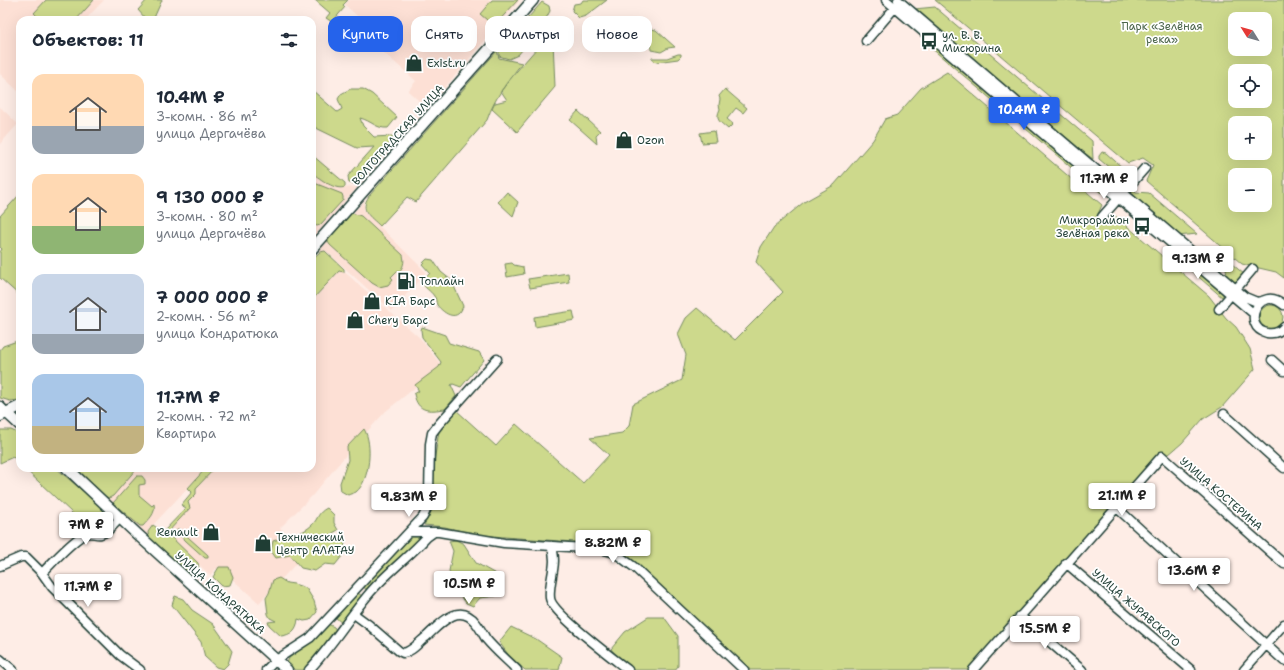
<!DOCTYPE html>
<html lang="ru">
<meta charset="utf-8">
<style>
:root{--surface:#fff;--page:#f2f2f3;--text:#1f2937;--muted:#747a83;--accent:#2563eb}
body{margin:0;font-family:"Shantell Sans",sans-serif;background:var(--page);color:var(--text);height:100vh;display:flex;flex-direction:column;font-size:15px;white-space:nowrap}
*{box-sizing:border-box;margin:0}
p{font-size:13px;color:var(--muted)}
.icon{flex:none;width:22px;height:22px;fill:none;stroke:currentColor;stroke-width:2;stroke-linecap:round;stroke-linejoin:round}
.map{position:relative;flex:1;overflow:hidden}
.panel{position:absolute;left:16px;top:16px;width:300px;height:456px;display:flex;flex-direction:column;background:var(--surface);border-radius:12px;box-shadow:0 4px 16px #0002}
.panel>*{flex:none}
.guide{position:absolute;left:328px;top:16px;width:380px;height:36px;display:flex;gap:8px}
.needle{width:26px;rotate:307deg}
.fabs{position:absolute;left:1228px;top:12px;display:grid;gap:8px}
.fabs a{display:grid;place-items:center;width:44px;height:44px;border-radius:8px;background:var(--surface);box-shadow:0 4px 16px #0002;font-size:20px}
.price{position:absolute;translate:-50% -34px;padding:0 9px;border-radius:4px;background:#fff;color:#222;font-size:13px;line-height:26px;filter:drop-shadow(0 1px 2px #0008)}
.price::after{content:'';position:absolute;left:50%;top:24px;width:12px;height:9px;margin-left:-6px;background:inherit;clip-path:polygon(0 0,100% 0,50% 100%)}
.price.active{background:var(--accent);color:#fff}
ul{padding:0;list-style:none}
li{display:flex;align-items:center;gap:12px;height:100px;padding:0 16px}
li span{display:grid;place-items:center;flex:none;width:112px;height:80px;border-radius:12px;color:#555}
li>.icon{margin-inline-start:auto}
span .icon{width:48px;height:48px;fill:#fffc;stroke-width:1}
li b{font-size:17px}
h2{display:flex;justify-content:space-between;align-items:center;height:48px;padding:0 16px;font-size:17px}
.pill{padding:0 14px;border-radius:12px;background:var(--surface);box-shadow:0 4px 16px #0002;font-size:14px;line-height:36px}
.pill.active{background:var(--accent);color:#fff}
.map>svg:first-child{display:block}
</style>
<div class="map">
<svg width="1284" height="670" viewBox="0 0 1284 670">
<rect width="100%" height="100%" fill="#feede6"/>
<filter id="ink" filterUnits="userSpaceOnUse"><feTurbulence type="fractalNoise" baseFrequency=".025" numOctaves="2"/><feDisplacementMap in="SourceGraphic" scale="8" xChannelSelector="R" yChannelSelector="G"/><feConvolveMatrix kernelMatrix="1 2 1 2 8 2 1 2 1" color-interpolation-filters="sRGB"/></filter>
<g filter="url(#ink)">
<path fill="#fde0d5" d="M0 0H104L85 20H20L19 92 0 74Z
M349 0H520L427 108 408 91 416 81 358 30 365 23 345 5Z
M0 107 18 124 0 144Z
M312 173 330 185 342 188 357 187 312 239Z
M368 197 364 202V209L366 213 426 272 392 311 326 251H319Z
M341 269 420 338 442 366 386 411 351 449 312 496 280 528 306 553 259 603 222 570 216 569 210 575 165 533 190 507 189 501 196 494V488L214 468H312V301Z
M137 468H206L153 525 149 539 104 496H113Z"/>
<path fill="#cdd98c" stroke="#768b60" fill-rule="evenodd" d="M46 0H94L76 20H41L34 13Z
M147 0H162L153 20H144L145 18 138 10Z
M315 0H348L343 5 345 7 332 22 326 18 330 13Z
M492 0H518L494 26 480 14Z
M583 0H607L586 16 579 18 572 11 574 4 581 3Z
M935 0H1284V278L1276 272 1242 264 1146 181 1153 165 1143 158 1128 163ZM1235 19H1265V49H1235ZM1235 71H1265V101H1235ZM1235 123H1265V153H1235ZM1235 175H1265V205H1235Z
M542 2 549 6 550 11 542 26 518 55 509 59 499 56V51Z
M935 7 1092 141 1093 159 1086 154 914 9Z
M651 29 656 30 675 47 668 48 661 52 651 50 649 33Z
M551 32H556L553 41 555 87 517 132 492 109 495 103 507 100 501 91 516 72Z
M932 46 935 47 1103 191 1101 193 930 47Z
M497 51 499 58 522 63C507 82 495 97 487 120L416 202 407 197 380 226C370 216 359 211 369 196Z
M678 54H681V56L678 59 656 62 652 59V58H667Z
M947 72 1102 205 1097 216 1105 222 1114 215 1209 296 1226 318 1236 327 1250 349 1255 369 1222 407 1203 419 1182 443 1168 455 1159 456 971 670H749L709 634 630 558 615 548 600 544 478 535 445 527 424 525 429 516 434 462 439 431 456 410 496 446 516 424 583 483 609 455 590 438 622 433 629 426 633 404 682 380 686 355 678 334 686 318 697 308 735 340 783 292 756 262 761 247 774 227 804 202 834 185 873 140 885 119 897 115 921 88Z
M350 89H363L372 94 397 117 388 128C376 129 372 121 360 118L363 126 374 137 392 136 394 138 377 162 356 184 349 183 348 176 374 147 357 148 312 126V90L337 112 342 109 338 99 341 94Z
M725 89 747 108 743 113 736 108 727 119 733 124 728 129C719 121 715 120 720 109L719 105 720 99 719 96Z
M578 111 600 131 596 135 597 144 570 120Z
M714 131 716 142 702 143 700 133Z
M1102 152 1106 153 1124 169 1125 172 1122 176 1118 175 1099 159V156Z
M312 155 345 183V187C335 191 321 179 312 173Z
M312 182 342 194 343 197V200L320 225 317 226 312 224Z
M1132 188 1136 192 1149 193 1197 234 1178 236 1130 194V190Z
M507 192 518 202 513 216 498 202Z
M20 194V296L0 278V252L2 249 0 247V216Z
M352 213 361 216 403 255C405 263 403 267 399 272L397 271 391 277 393 279 388 285 379 287 372 283 330 245 328 242 329 237Z
M325 251 344 269V272L339 271 312 300V259L320 252Z
M1225 258 1245 275 1238 283H1234L1227 277Z
M427 259 433 260 441 272 451 280 463 306C458 322 445 315 437 305 436 302 436 298 434 296 430 290 425 289 422 282L430 273 422 264Z
M512 263 514 265 523 267 524 274 507 277 505 264Z
M1189 266H1191L1223 294V298L1187 267Z
M568 273 569 282 530 288 528 279Z
M1259 317a12 12 0 1 1 24 0a12 12 0 1 1-24 0Z
M573 311 575 320 535 327 534 317Z
M422 327 445 335 449 343 479 352 484 360 461 387 453 384 451 385 456 396 445 409C429 411 418 413 414 394L419 391 415 385 439 367 441 362 422 337 421 330Z
M20 340V400L10 401 0 398V350L3 346Z
M364 429C373 443 370 481 356 492 354 493 350 494 348 495L341 491 340 483 348 460 347 447Z
M0 430H11L20 434V464L13 457 0 463Z
M24 468H56L112 516 110 522C105 529 97 532 88 528Z
M74 468H137L113 496 109 498 104 496Z
M206 468H215L196 488V494L188 502 190 508 167 533 198 563 199 569C196 573 193 575 188 574L149 539 148 532 153 525 163 532 186 508 181 505 192 492 188 488Z
M137 476H142L145 480V484L139 485V495L152 506 154 504C156 514 149 519 143 526H140L113 503Z
M327 508 334 515V523L338 530 331 534 333 539 345 542 343 555 335 565 325 564 315 571 301 568 290 555 276 558 271 551 273 541C286 536 302 535 312 525 319 518 317 513 327 508Z
M177 529H179L208 555V558H205L176 532Z
M413 535H426L368 592 363 586 401 546Z
M456 540 464 544 476 563 499 576 496 596 480 598 473 606 466 603 461 596 449 571 453 551 449 541Z
M219 567H229L233 577 230 585 222 586 213 577Z
M279 578 287 583 294 584 306 588 314 601 317 612 310 620 304 621 298 619C297 630 291 635 281 636L269 625 268 622 276 621 270 618 268 614 266 598 269 593 273 580Z
M357 592 363 597 343 624 335 617Z
M175 596 183 599 192 610 213 624 232 651 228 664 223 669 216 667 205 657 201 642 172 605Z
M648 617H664L678 636V666L675 670H633L617 656 611 649 625 632Z
M328 624 334 627 336 630 335 634 306 670H295L287 663 289 658 313 640Z
M511 627 536 639 562 657 559 670H525L510 657 499 642Z"/>
<g fill="none" stroke-linecap="round" stroke-linejoin="round">
<g stroke="#1f3d34" stroke-width="11">
<path id="minor" d="M886 0 1254 314
M898 0 1245 297 1257 302 1266 300
M866 41 898 4
M1102 217 1145 168
M1284 305C1259 283 1240 327 1267 333 1274 334 1280 332 1284 327
M1219 309 1253 269
M1272 360 1284 371
M0 406 7 413
M1224 414 1284 468
M1117 508 1284 661
M410 532H434
M551 546C559 563 548 581 550 598 551 612 614 659 628 670
M1066 563 1191 670
M0 566 21 557H26L42 573 52 587 120 655 140 670
M42 573C55 560 68 545 83 535 90 531 95 535 101 534 109 532 115 523 120 518
M354 614 369 625 399 651 403 653C412 652 419 642 426 637 440 624 459 601 476 623 480 628 483 634 486 639 495 650 507 660 517 670
M1020 616 1082 670
M0 659 13 670
M266 670 276 660 310 638 423 517 427 508 429 495 430 444 432 433 439 424 497 359
M309 670C331 647 347 620 368 595 385 574 408 558 427 537L434 532H439L504 543 601 549 615 553 634 567 744 670
M973 670 1162 456 1284 564
M1244 670 1284 624"/>
</g>
<g stroke="#1f3d34" stroke-width="13">
<path id="major" d="M312 249 533 0
M7 413 20 425
M0 416 20 406
M67 468 137 534 287 670"/>
</g>
<use href="#minor" stroke="#fff" stroke-width="8"/>
<use href="#major" stroke="#fff" stroke-width="10"/>
</g>
</g>
<defs>
<g id="bus-bare" transform="scale(1.38)"><path d="M-5-6H5V4H4V6H2V4H-2V6H-4V4H-5ZM-3.5-4V0h7V-4ZM-3.5 1.2v1.5H-2V1.2ZM2 1.2v1.5H3.5V1.2Z" fill="#1f3d34" stroke="#fff" stroke-width="2.5" paint-order="stroke"/></g>
<g id="shop-bare" transform="scale(1.38)"><path d="M-5-2.5h2.3a2.7 3.5 0 0 1 5.4 0H5L5.5 6h-11ZM-1.5-2.5h3a1.5 2.3 0 0 0-3 0Z" fill="#1f3d34" stroke="#fff" stroke-width="2.5" paint-order="stroke"/></g>
<g id="fuel-bare" transform="scale(1.38)"><path d="M-5.5-6h7V0h2V4h1.3V-2.5L3-4.5l.8-.8L6-3V5H2.5V1h-1V6h-7ZM-4.2-4.7v3.2H.2V-4.7Z" fill="#1f3d34" stroke="#fff" stroke-width="2.5" paint-order="stroke"/></g>
</defs>
<g fill-rule="evenodd">
<use href="#bus-bare" x="929" y="41"/>
<use href="#shop-bare" x="414" y="63"/>
<use href="#shop-bare" x="624" y="140"/>
<use href="#bus-bare" x="1142" y="226"/>
<use href="#fuel-bare" x="406" y="281"/>
<use href="#shop-bare" x="372" y="301"/>
<use href="#shop-bare" x="355" y="320"/>
<use href="#shop-bare" x="211" y="532"/>
<use href="#shop-bare" x="263" y="543"/>
</g>
<g text-anchor="middle" dominant-baseline="central" stroke-width="3.5" stroke-linejoin="round" paint-order="stroke">
<g font-size="11" fill="#4a644a" stroke="#fff">
<text x="1162" y="26">Парк «Зелёная<tspan x="1162" dy="13">река»</tspan></text>
</g>
<g font-size="11" fill="#1f3d34" stroke="#fff" text-anchor="start">
<text x="942" y="35">ул. В. В.<tspan x="942" dy="13">Мисюрина</tspan></text>
<text x="427" y="63">Exist.ru</text>
<text x="637" y="140">Ozon</text>
<text x="1129" y="220" text-anchor="end">Микрорайон<tspan x="1129" dy="13">Зелёная река</tspan></text>
<text x="419" y="281">Топлайн</text>
<text x="385" y="301">KIA Барс</text>
<text x="368" y="320">Chery Барс</text>
<text x="198" y="532" text-anchor="end">Renault</text>
<text x="276" y="537">Технический<tspan x="276" dy="13">Центр АЛАТАУ</tspan></text>
</g>
<g font-size="11" fill="#1f3d34" stroke="#fff">
<text transform="translate(398 135) rotate(-48)">ВОЛГОГРАДСКАЯ УЛИЦА</text>
<text transform="translate(1221 494) rotate(41)">УЛИЦА КОСТЕРИНА</text>
<text transform="translate(220 593) rotate(42)">УЛИЦА КОНДРАТЮКА</text>
<text transform="translate(1136 608) rotate(41)">УЛИЦА ЖУРАВСКОГО</text>
</g>
</g>
</svg>
<div class="fabs">
<a><svg class="needle" viewBox="-14 -14 28 28"><path d="M0-13l5 13h-10z" fill="#e53935"/><path d="M0 13l5-13h-10z" fill="#747a83"/></svg></a>
<a><svg class="icon" aria-label="locate" viewBox="0 0 24 24"><circle cx="12" cy="12" r="6"/><path d="M12 2v4M12 18v4M2 12h4M18 12h4"/></svg></a>
<a>+</a>
<a>−</a>
</div>
<b class="price active" style="left:1024px;top:131px">10.4M ₽</b>
<b class="price" style="left:1104px;top:200px">11.7M ₽</b>
<b class="price" style="left:1198px;top:280px">9.13M ₽</b>
<b class="price" style="left:1122px;top:517px">21.1M ₽</b>
<b class="price" style="left:409px;top:518px">9.83M ₽</b>
<b class="price" style="left:86px;top:546px">7M ₽</b>
<b class="price" style="left:613px;top:564px">8.82M ₽</b>
<b class="price" style="left:1194px;top:592px">13.6M ₽</b>
<b class="price" style="left:469px;top:605px">10.5M ₽</b>
<b class="price" style="left:88px;top:608px">11.7M ₽</b>
<b class="price" style="left:1045px;top:650px">15.5M ₽</b>
<div class="guide">
<a class="pill active">Купить</a>
<a class="pill">Снять</a>
<a class="pill">Фильтры</a>
<a class="pill">Новое</a>
</div>
<section class="panel">
<h2>Объектов: 11<svg class="icon" aria-label="filters" viewBox="0 0 24 24"><path d="M4 7h16M4 17h16"/><circle cx="9" cy="7" r="2"/><circle cx="15" cy="17" r="2"/></svg></h2>
<ul>
<li><span style="background:linear-gradient(#ffd9b3 65%,#9aa5b1 0)"><svg class="icon" aria-label="home" viewBox="0 0 24 24"><path d="M3 11l9-7 9 7M6 9v11h12V9"/></svg></span><div><b>10.4M ₽</b><p>3-комн. · 86 m²</p><p>улица Дергачёва</p></div></li>
<li><span style="background:linear-gradient(#ffd9b3 65%,#8fb573 0)"><svg class="icon" aria-label="home" viewBox="0 0 24 24"><path d="M3 11l9-7 9 7M6 9v11h12V9"/></svg></span><div><b>9 130 000 ₽</b><p>3-комн. · 80 m²</p><p>улица Дергачёва</p></div></li>
<li><span style="background:linear-gradient(#c9d6e8 75%,#9aa5b1 0)"><svg class="icon" aria-label="home" viewBox="0 0 24 24"><path d="M3 11l9-7 9 7M6 9v11h12V9"/></svg></span><div><b>7 000 000 ₽</b><p>2-комн. · 56 m²</p><p>улица Кондратюка</p></div></li>
<li><span style="background:linear-gradient(#a9c7e8 65%,#c2b280 0)"><svg class="icon" aria-label="home" viewBox="0 0 24 24"><path d="M3 11l9-7 9 7M6 9v11h12V9"/></svg></span><div><b>11.7M ₽</b><p>2-комн. · 72 m²</p><p>Квартира</p></div></li>
</ul>
</section>
</div>
